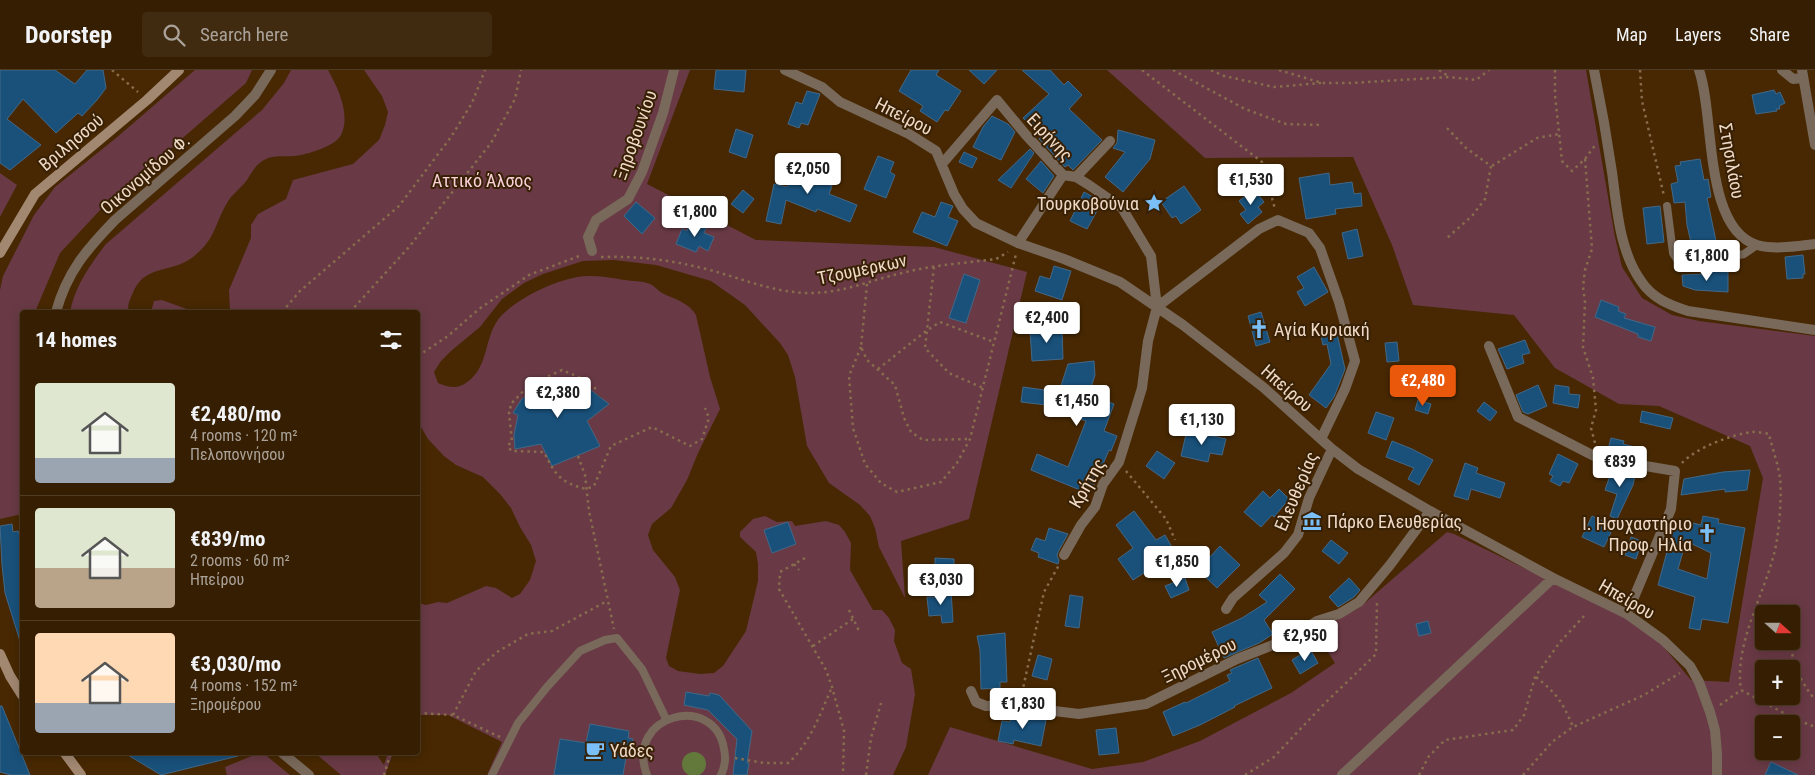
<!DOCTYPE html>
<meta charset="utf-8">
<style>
:root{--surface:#351e02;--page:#402b11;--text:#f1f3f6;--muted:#aaa299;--line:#4f3c24;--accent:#ea580c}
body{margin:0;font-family:"Roboto Condensed",sans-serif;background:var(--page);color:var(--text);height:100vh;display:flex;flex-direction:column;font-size:19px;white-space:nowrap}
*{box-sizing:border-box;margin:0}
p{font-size:16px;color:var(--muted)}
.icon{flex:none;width:28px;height:28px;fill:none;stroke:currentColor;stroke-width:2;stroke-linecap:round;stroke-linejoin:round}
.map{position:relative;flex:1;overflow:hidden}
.sheet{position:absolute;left:20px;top:240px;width:400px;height:445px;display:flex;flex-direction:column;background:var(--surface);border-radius:5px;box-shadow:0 2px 12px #0003,0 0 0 1px var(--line)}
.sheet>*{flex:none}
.needle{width:32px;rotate:111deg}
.buttons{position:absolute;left:1755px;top:535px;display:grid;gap:10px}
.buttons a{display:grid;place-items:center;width:45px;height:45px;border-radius:5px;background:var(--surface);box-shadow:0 2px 12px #0003,0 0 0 1px var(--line);font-size:25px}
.price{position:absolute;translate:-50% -42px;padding:0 11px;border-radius:5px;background:#fff;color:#222;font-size:16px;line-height:32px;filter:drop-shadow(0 1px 2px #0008)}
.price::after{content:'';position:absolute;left:50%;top:30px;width:15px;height:11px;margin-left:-8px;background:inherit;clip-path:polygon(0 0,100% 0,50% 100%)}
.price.current{background:var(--accent);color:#fff}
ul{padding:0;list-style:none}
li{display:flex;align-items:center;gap:15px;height:125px;padding:0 15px}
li+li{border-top:1px solid var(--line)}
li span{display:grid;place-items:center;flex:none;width:140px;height:100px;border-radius:5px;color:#555}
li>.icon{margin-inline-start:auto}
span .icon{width:60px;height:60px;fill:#fffc;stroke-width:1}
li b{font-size:21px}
h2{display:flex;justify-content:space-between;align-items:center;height:60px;padding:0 15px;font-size:21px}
header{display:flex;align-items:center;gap:30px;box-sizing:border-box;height:70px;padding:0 25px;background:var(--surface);border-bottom:1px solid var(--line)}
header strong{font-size:24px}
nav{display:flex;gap:28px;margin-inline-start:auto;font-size:18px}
.search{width:350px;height:45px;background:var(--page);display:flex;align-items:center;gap:12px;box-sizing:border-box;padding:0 18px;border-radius:5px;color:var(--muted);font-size:19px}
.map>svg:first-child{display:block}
</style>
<header>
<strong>Doorstep</strong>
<div class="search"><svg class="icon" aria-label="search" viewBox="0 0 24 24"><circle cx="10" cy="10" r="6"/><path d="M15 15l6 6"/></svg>Search here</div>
<nav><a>Map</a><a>Layers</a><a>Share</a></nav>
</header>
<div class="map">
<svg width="1815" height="705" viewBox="0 0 1815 705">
<rect width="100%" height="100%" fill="#472802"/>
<path fill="#693a45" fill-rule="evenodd" d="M195 0H252L246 13 101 139 60 183 35 242H22V444L0 449V220L3 206 34 145 55 117 116 68Z
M291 0H328C338 18 351 45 341 65 336 76 306 85 294 86 282 87 271 84 261 92 255 96 251 104 247 110 241 118 232 124 227 133 214 155 216 169 193 187 169 205 144 193 132 225 129 231 127 236 129 242H70C75 216 90 195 106 174L262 40 284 13Z
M364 0H690L647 114 756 170 934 177 1027 202 969 449 901 471 905 528 879 477 875 458 870 446 860 435 829 413 807 376 795 307 788 285 780 273 745 235 711 211 656 195 614 190 583 191 543 204 524 213 502 229 480 257 451 281 441 291 434 302 438 313C453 319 460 319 472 308 489 292 485 263 501 246 519 227 564 205 590 206 601 206 613 208 624 210 632 211 643 211 650 214 655 216 658 221 662 223 676 230 688 232 696 245L710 307 720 339 698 383 687 410 671 438 652 454 648 465 653 480 675 507 680 520 666 588 669 596 678 601 700 604 714 603 723 596 746 561 758 511V494L756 482 740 467V462L753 449 765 446 777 452 792 451 795 456 826 451 839 455 845 462 851 473 850 500 873 540H882L889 548 895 560 894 571 902 593 911 599 915 624 906 677 893 705H487L502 672 448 645H418V533L426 535 438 532 447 533 486 516 496 518 512 528 520 524 530 510 536 491 531 475 520 457 511 438 500 424 483 407 456 395 444 386 428 369 418 352V242H230L229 220 251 168V155L258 144 286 129 293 110 353 94 379 70 385 55 388 42 382 26ZM561 308 580 310 579 316C590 319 601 324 607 335L587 351 599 376 552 396 541 374 515 378 514 365 519 346 513 343C523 324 540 312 561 308Z
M1107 0H1586L1615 167 1622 197 1642 228 1672 245 1699 251 1815 266V705H928L950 657 1092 699 1143 692 1200 671 1291 623 1335 593 1315 562 1359 538 1447 462 1454 464 1625 547 1662 575 1691 610 1729 612 1763 408 1750 376 1659 336 1619 334 1555 298 1514 245 1413 235 1392 175 1353 87 1205 88ZM1764 544H1791V571H1764ZM1764 599H1791V626H1764ZM1764 654H1791V681H1764Z
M0 103 17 115 0 147Z
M162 230 195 242H151L154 231Z
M259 683H263L290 705H227L225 697Z
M315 683H372L377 685 384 695 388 683H393L385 705H341Z"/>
<path fill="#63793c" d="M682 694a12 12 0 1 1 24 0a12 12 0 1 1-24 0Z"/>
<path fill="#19517b" stroke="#426888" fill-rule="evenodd" d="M0 0H55L75 14 87 0H103L106 18 97 30 82 46 78 43 56 63 23 29 7 49 41 75 10 100 0 93Z
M716 0H746L744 22 714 19Z
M911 0H939L936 5 961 21 948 41 945 40 937 52 920 41 923 36 899 21Z
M969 0H997L984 14Z
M1022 0H1050L1064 15 1068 11 1082 25 1069 39 1102 70 1073 100 1068 95 1065 97 1039 69 1041 67 1023 48 1049 24Z
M1774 20 1776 24 1780 22 1785 33 1779 36 1780 39H1776L1777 41 1756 44 1752 25Z
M807 21 820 24 808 55 801 53 799 58 788 54 796 32 802 34Z
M992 46 1008 54 1015 62 1001 90 973 77 983 57Z
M736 59 753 65 746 88 729 82Z
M1118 60 1155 70 1150 89 1123 122 1105 107 1125 82 1113 78 1117 73Z
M1030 79 1034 83 1011 118 998 110Z
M964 82 977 88 972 98 959 92Z
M878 86 894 92 890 102 895 105 886 128 864 119Z
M799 88 821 97 815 110 832 116 829 124 857 135 850 152 817 139 816 142 786 130 781 154 766 151 774 114 787 117Z
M1700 89 1704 110 1708 109 1711 127 1707 128 1716 171 1692 177 1687 155 1685 132 1674 133 1671 114 1678 112 1675 96 1681 95 1680 92Z
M1041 91 1054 106 1043 123 1026 109Z
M1329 103 1330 115 1352 112 1354 124 1361 123 1362 136 1335 139 1336 144 1306 149 1299 108Z
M1184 116 1201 140 1181 154 1176 146 1172 148 1161 132Z
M1254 119 1264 132 1258 137 1262 142 1248 154 1240 144 1246 140 1239 131Z
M743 120 754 129 743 143 731 134Z
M1084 122 1095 128 1091 135 1098 139 1087 159 1070 151Z
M636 132 655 148 642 164 624 146Z
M941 132 953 136 948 147 958 151 947 176 913 162 922 142 935 147Z
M1660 136 1664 172 1647 174 1643 138Z
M690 152 706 158 704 163 714 167 708 181 699 176 696 182 676 174 682 159 687 161Z
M1357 159 1363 186 1348 189 1342 163Z
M1803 185 1805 204H1803V208L1787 209 1785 187Z
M1054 196 1071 201 1062 230 1035 221 1040 206 1050 209Z
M1314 197 1328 222 1305 236 1297 222 1304 218 1297 207Z
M1708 201 1728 202V222L1695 220 1683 216 1682 205 1708 204Z
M964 204 980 210 966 253 949 248Z
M1601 230 1619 237 1618 241 1626 244 1624 248 1655 257 1651 271 1638 267V264L1595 247Z
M1261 242 1270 272 1256 276 1248 246Z
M1062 258 1063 289 1032 291 1030 260Z
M1336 259 1345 299 1334 327 1326 338 1309 325 1331 294 1327 274 1323 275 1320 262Z
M1525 270 1530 283 1522 285 1524 293 1507 299 1498 279Z
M1397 272 1399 291 1387 292 1385 273Z
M1094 291 1095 305 1089 324 1114 334 1104 361 1117 366 1111 381 1109 380 1094 415 1088 413 1085 422 1031 400 1037 384 1068 397 1086 351 1053 340 1055 336 1021 332 1023 317 1059 322 1068 294Z
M561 308 581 310 579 315 592 321 609 334 587 351 600 376 552 396 541 374 515 379 514 365 518 345 513 343 521 330 539 315Z
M1538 315 1547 336 1528 344 1523 342 1516 325Z
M1555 315 1569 317V324L1580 325 1578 338 1553 333Z
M1418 330 1431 334 1428 344 1415 340Z
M1484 332 1497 342 1490 351 1477 341Z
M1642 341 1673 348 1670 359 1640 352Z
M1376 342 1394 348 1386 370 1368 363Z
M1187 360 1226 369 1222 385 1210 383 1208 392 1181 386Z
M1611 368 1624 371 1623 374 1642 379 1640 388 1607 383Z
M1392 371 1412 379 1433 390 1419 415 1408 409 1414 398 1386 387Z
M1157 381 1175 393 1164 409 1146 396Z
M1558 384 1578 394 1569 413 1563 411 1560 416 1550 411 1553 406 1549 404Z
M1465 393 1478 398 1476 403 1505 413 1500 428 1471 419 1468 430 1454 426Z
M1613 397 1636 401 1633 415 1617 449 1610 446 1617 424 1605 420Z
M1750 400 1747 420 1725 422V419L1681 425 1684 409 1723 402Z
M1279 419 1289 429 1274 447 1272 445 1261 457 1244 442 1263 421 1270 428Z
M1134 441 1156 470 1165 465 1173 479 1167 483 1169 487 1133 510 1118 489 1133 478 1116 455Z
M1592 446 1614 456 1604 477 1582 467Z
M1703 446 1719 449 1718 453 1745 458 1728 553 1702 549 1700 560 1689 558 1695 527 1658 515 1675 452 1692 457 1693 453 1701 455ZM1686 471 1711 483 1707 509 1678 499Z
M788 452 796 474 772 483 764 460Z
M12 454 13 462 18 461 22 471V570L20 571 5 523 2 495 0 456Z
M1049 458 1068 464 1058 482 1057 486 1059 490 1058 494 1038 487 1039 483 1031 480 1036 468 1045 471Z
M1631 467 1642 471 1636 489 1625 485Z
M1331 470 1348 483 1339 494 1322 481Z
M1220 476 1240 495 1217 518 1198 500Z
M935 488 954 489V500L935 499Z
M1280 504 1295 519 1264 550 1273 564 1259 573 1224 588 1212 562 1242 548 1267 532 1259 525Z
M1185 508 1189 520 1171 528 1165 516Z
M1349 508 1360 520 1354 527 1338 537 1329 527Z
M951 520 953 552 942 553 941 545 929 546 927 527H936V521Z
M1070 525 1083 527 1079 558 1065 556Z
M1428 551 1431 563 1419 566 1416 554Z
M1005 563 1007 612H1000V618L981 619 980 580 977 566Z
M1310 579 1318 593 1300 604 1292 590Z
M1038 585 1052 589 1047 610 1032 606Z
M1258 588 1272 618 1234 636 1235 637 1200 655 1173 666 1163 642 1185 632 1186 633 1230 611 1227 605 1232 603 1230 600Z
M686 622 709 626 710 623 719 625 752 661 747 693H749L747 705H733L737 669 708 640 684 635Z
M0 636H2L30 705H11L0 702Z
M1011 644 1046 650 1041 676 1014 670 1013 674 998 671 1002 651 1010 652Z
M590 654 629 661 628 668 633 669 630 688 626 687 623 705H554L560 669 586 673Z
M1116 658 1119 683 1099 685 1096 660Z
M123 682H237L238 686 161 705Z
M1771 692 1798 705H1765Z"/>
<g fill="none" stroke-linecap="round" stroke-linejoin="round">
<path stroke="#876c4d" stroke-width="2.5" stroke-dasharray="2.5 4" stroke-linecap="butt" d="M112 0 138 22
M1142 0 1262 92 1275 139
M1173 0 1245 39 1286 54 1321 55
M1211 0 1224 6 1274 17 1321 13
M1279 0 1322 13H1352L1449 7 1476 10 1489 0
M1439 0 1448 6
M1555 0V25L1562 91 1572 101 1585 89 1596 74
M1640 0 1642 31 1664 126
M1447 58 1466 78 1491 96 1485 129 1472 146 1447 168
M1585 89 1592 179 1585 200 1583 217 1585 232 1583 277 1593 308 1596 340 1591 358 1595 373
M1492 96 1537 68 1559 64
M601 187C640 186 672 190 710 200 743 209 775 223 810 223 843 223 871 210 902 203 933 195 965 193 996 189L1008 182
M934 197 925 278 949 303 983 318
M867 214 861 277 867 290 895 315 904 348 911 362 923 370 970 369
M282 242 300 221 399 136 451 67 472 33 485 0
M350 242 409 177 491 73 515 29 521 0
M861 277 849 306 853 358 865 394 881 413 897 422 941 412 957 393 970 369 1016 184
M418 286 448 266 479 239 529 205 582 185
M878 299 926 261 940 252 994 272
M596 319 581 308 562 300 529 315 510 335 511 340 509 343 512 372 508 375 511 381 544 382C556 406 560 412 586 419L594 416 611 376 652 357 690 376 702 369 709 348 705 338
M578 386 585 405 589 441 614 559
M1682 393C1696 378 1732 364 1753 362 1758 362 1764 363 1769 364 1772 378 1778 393 1780 408 1782 426 1779 466 1774 484 1763 527 1734 575 1741 620
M1126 401 1166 449 1175 470
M805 488 780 502 779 519 826 600 832 617 844 661 843 705
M794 494 799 500
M849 540 860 563
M1791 571C1792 596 1800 610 1815 630
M813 576 853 549
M1536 607C1557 624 1562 631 1573 657
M1022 623 1044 522 1059 495
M1720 635 1741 620 1793 648 1815 657
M418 643 453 645 500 667
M453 645 476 601 497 582 528 564 552 561 607 531
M735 688 764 693H788C810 674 820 644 832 617
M384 705 391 682
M866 705 871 668 881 633
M1245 705 1274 687 1322 636 1376 584 1377 531
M1419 705 1429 686 1445 670 1513 660 1524 645 1535 607 1560 572 1584 546
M1523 705 1552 672 1573 657 1644 625 1680 603"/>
<path stroke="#79695a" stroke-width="8" d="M1667 136 1673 183 1680 194 1688 195 1744 184 1757 175
M492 705 518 653 547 617 580 581 605 570 617 568 642 599 666 649
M647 705C624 644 715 622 724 679 726 688 725 697 721 705"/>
<path stroke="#79695a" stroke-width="10" d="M785 0 822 17 840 32 909 64 936 81 954 124 963 139 976 153 1018 173 1064 189 1120 212 1183 255 1263 317 1332 379 1358 399 1430 441 1553 508 1627 544 1663 570 1690 596 1699 612 1710 642 1715 660 1717 684V705
M1699 0C1715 45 1703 158 1757 175 1775 180 1797 176 1815 174
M1782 0 1793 9 1803 8
M1802 0 1815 75
M942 94 997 30 1026 65 1063 105 1076 107 1089 115 1122 138 1151 186 1157 237 1148 271 1142 318 1134 344 1119 392 1103 414 1095 437 1081 455 1064 485
M1076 107 1110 71
M1018 173 1063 105
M592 181 588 167 596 150 628 129 642 102 663 43 674 0
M1157 237 1259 159 1278 150 1309 163 1320 178 1339 232 1355 291 1345 319 1321 369
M1489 276 1518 347 1598 388 1675 401 1671 439 1627 544
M1226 539 1233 528 1284 483 1298 465 1309 428 1332 379
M971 621 976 632 986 636 1019 635 1030 638 1079 644 1146 634 1237 589 1286 570 1317 551 1339 544 1359 532 1390 495 1430 441
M1342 705 1553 508"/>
<path stroke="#79695a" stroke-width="10" d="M1594 0C1601 34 1607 68 1612 102 1617 138 1619 180 1641 211 1652 228 1669 235 1688 241L1815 260
M56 242C67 202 86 180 115 150L235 46 255 25 271 0
M281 682 309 705"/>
<path stroke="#a28871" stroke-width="10" d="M0 183 35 124 147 30 179 0
M0 584 10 606 22 625
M64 682 81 705"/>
</g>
<defs>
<g id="sight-bare" transform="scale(1.5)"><path d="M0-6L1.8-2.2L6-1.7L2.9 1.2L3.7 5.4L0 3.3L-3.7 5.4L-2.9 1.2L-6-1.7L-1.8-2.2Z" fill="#7abff8" stroke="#382005" stroke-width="2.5" paint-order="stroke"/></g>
<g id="church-bare" transform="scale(1.5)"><path d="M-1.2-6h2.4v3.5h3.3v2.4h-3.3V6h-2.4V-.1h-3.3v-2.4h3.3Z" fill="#7abff8" stroke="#382005" stroke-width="2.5" paint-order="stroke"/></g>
<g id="museum-bare" transform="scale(1.5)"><path d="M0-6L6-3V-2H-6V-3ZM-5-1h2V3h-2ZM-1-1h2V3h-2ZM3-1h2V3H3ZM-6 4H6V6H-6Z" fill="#7abff8" stroke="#382005" stroke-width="2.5" paint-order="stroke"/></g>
<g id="cafe-bare" transform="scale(1.5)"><path d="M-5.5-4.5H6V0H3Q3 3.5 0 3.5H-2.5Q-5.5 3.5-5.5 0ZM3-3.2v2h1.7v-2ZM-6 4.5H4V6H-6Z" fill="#7abff8" stroke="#382005" stroke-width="2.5" paint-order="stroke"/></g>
</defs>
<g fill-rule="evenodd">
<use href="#sight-bare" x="1154" y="133"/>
<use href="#church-bare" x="1259" y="259"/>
<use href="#museum-bare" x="1312" y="451"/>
<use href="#church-bare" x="1707" y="463"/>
<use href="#cafe-bare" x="595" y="680"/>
</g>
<g text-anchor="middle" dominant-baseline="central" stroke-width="4" stroke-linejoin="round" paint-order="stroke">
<g font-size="18" fill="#eedac7" stroke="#382005">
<text transform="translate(904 46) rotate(27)">Ηπείρου</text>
<text transform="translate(635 65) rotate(-70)">Ξηροβουνίου</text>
<text transform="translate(1050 67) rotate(47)">Ειρήνης</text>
<text transform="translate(71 72) rotate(-40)">Βριλησσού</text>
<text transform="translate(1732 91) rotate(80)">Στησιλάου</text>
<text transform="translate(145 104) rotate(-41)">Οικονομίδου Φ.</text>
<text transform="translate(862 199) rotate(-12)">Τζουμέρκων</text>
<text transform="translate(1287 318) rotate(41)">Ηπείρου</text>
<text transform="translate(1087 413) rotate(-60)">Κρήτης</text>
<text transform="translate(1296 421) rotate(-67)">Ελευθερίας</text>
<text transform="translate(1627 529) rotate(30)">Ηπείρου</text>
<text transform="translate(1199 590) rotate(-26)">Ξηρομέρου</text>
</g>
<g font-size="18" fill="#fad0d8" stroke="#382005">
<text x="482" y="110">Αττικό Άλσος</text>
</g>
<g font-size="18" fill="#eedac7" stroke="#382005" text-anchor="start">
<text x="1139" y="133" text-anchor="end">Τουρκοβούνια</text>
<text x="1274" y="259">Αγία Κυριακή</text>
<text x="1327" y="451">Πάρκο Ελευθερίας</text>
<text x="1692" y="453" text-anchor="end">Ι. Ησυχαστήριο<tspan x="1692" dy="21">Προφ. Ηλία</tspan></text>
<text x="610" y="680">Υάδες</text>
</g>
</g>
</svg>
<div class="buttons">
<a><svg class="needle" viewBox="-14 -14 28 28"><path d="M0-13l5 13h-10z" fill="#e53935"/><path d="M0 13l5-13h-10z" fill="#aaa299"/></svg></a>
<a>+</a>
<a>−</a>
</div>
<b class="price" style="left:808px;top:125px">€2,050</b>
<b class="price" style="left:1251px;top:136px">€1,530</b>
<b class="price" style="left:695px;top:168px">€1,800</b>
<b class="price" style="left:1707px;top:212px">€1,800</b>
<b class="price" style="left:1047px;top:274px">€2,400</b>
<b class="price current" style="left:1423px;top:337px">€2,480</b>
<b class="price" style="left:558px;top:349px">€2,380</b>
<b class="price" style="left:1077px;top:357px">€1,450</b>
<b class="price" style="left:1202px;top:376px">€1,130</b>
<b class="price" style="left:1620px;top:418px">€839</b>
<b class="price" style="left:1177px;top:518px">€1,850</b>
<b class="price" style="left:941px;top:536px">€3,030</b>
<b class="price" style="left:1305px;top:592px">€2,950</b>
<b class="price" style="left:1023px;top:660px">€1,830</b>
<section class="sheet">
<h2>14 homes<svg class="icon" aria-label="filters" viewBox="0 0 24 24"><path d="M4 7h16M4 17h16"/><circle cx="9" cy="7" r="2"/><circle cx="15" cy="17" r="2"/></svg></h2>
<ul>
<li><span style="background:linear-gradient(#dfe7d0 75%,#9aa5b1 0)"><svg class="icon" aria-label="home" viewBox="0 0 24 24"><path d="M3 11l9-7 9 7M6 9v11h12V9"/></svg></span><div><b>€2,480/mo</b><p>4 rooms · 120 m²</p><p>Πελοποννήσου</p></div></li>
<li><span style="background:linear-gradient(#dfe7d0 60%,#b9a48a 0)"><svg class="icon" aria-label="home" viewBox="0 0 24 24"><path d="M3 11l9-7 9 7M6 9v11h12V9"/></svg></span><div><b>€839/mo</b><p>2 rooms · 60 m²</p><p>Ηπείρου</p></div></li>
<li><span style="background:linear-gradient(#ffd9b3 70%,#9aa5b1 0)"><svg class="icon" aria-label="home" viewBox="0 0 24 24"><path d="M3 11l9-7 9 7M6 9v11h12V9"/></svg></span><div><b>€3,030/mo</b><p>4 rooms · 152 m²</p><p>Ξηρομέρου</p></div></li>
</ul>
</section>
</div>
